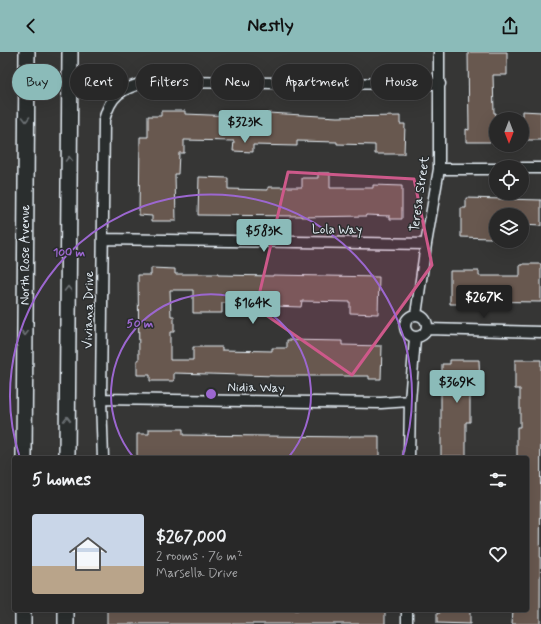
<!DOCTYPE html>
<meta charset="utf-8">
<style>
:root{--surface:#282828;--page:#343434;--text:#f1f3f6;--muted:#a5a6a8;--line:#444445;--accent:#8bbbb9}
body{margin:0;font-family:Mynerve,sans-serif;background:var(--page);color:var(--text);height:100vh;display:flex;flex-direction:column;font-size:15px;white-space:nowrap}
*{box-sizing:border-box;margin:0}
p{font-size:13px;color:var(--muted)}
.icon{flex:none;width:22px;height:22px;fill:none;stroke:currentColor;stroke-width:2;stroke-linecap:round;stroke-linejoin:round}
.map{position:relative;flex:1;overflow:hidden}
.side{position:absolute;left:12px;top:404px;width:517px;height:156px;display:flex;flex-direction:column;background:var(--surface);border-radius:4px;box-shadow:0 4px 16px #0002,0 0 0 1px var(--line)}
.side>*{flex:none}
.banner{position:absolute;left:12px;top:12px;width:517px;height:36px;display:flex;gap:8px}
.needle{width:26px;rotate:180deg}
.buttons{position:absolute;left:489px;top:60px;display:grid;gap:8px}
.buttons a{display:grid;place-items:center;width:40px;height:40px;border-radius:50%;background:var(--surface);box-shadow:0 4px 16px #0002,0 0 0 1px var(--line);font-size:20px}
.price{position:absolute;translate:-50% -34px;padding:0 9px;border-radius:4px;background:var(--accent);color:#111;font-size:13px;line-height:26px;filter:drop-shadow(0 1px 2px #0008)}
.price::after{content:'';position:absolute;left:50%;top:24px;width:12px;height:9px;margin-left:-6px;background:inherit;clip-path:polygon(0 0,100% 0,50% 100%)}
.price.active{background:#222;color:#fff}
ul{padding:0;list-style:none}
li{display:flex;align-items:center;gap:12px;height:100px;padding:0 20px}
li span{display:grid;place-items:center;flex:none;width:112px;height:80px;border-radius:4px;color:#555}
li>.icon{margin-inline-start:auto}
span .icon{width:48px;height:48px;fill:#fffc;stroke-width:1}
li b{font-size:17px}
h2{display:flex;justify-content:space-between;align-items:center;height:48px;padding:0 20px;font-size:17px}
.chip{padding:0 14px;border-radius:18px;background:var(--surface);box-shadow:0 4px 16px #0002,0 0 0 1px var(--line);font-size:14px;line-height:36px}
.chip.active{background:var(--accent);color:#111}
header{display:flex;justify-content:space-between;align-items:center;height:52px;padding:0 20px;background:var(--accent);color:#111;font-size:18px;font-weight:800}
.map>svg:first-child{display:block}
</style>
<header><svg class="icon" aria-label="back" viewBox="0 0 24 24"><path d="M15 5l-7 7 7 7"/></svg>Nestly<svg class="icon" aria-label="share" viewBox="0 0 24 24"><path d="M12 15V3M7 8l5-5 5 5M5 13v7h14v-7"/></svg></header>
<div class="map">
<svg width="541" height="572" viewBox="0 0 541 572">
<rect width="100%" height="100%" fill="#363635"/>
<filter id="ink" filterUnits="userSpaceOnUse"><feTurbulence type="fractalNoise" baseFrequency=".025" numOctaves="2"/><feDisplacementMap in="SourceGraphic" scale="8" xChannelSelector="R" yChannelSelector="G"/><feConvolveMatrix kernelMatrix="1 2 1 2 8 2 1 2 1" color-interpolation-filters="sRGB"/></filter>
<g filter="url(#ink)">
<path fill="#68594f" stroke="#e8f1f8" d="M468 0H507V23H493L494 61H496V90H466V77L469 78Z
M161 59H185V62L234 64V63H268V61L337 65 400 64V72H405L404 102H375V93L337 92V90L297 89V94L253 93V100L233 99 234 89 184 88V101H179L178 122H175L176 169H152V164L139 163 140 85H148V64H161Z
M522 59 541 60V88H522Z
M318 121H330V136H373V133L402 134V167H390V164L366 163V164L302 165V164L198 163 199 125 228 126V137L268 138V135H302V126H318Z
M466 146 541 148V174L522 173V163H496V177H491V186L461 185V156H466Z
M523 212H541V250L461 249V252H450V219H479V224H520V213H523Z
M151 216 175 217V222H218V223L273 224V223L379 225 378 262 350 261V250L302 249 301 255 272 254V253L222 251V261H193V238H170L171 264H174V280H170V308H193V295H222V298L272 299V296H287V288L342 289V293L382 294 381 327H369V324H276L174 321V329H150V323H137V308H139L138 223H151Z
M450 308H479L480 337H470V370H466V404H441V337H439V325H442V312H450Z
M515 308H541L540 572H512L513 558H527V405H517V375H520V337H515Z
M149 377H183V383L350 385V384H379V406H137V382H149Z
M107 558H385V572H107Z
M440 558H470V572L437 571V561H440Z"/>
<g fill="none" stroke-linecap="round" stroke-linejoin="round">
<g stroke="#e8f1f8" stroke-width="13">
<path id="minor" d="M522 116H541
M439 117H496
M103 187 426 192
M405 274a11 11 0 1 1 22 0a11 11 0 1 1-22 0Z
M416 263 426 192 439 117V0
M427 277 541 280
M101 347 381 351 410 349
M103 406 101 347 104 68C111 42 121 37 146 30L440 32
M409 406 410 349 415 286
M407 558V572"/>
</g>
<g stroke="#e8f1f8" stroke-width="18">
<path id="secondary" d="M24 406 27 0
M67 406 70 0
M23 572V558
M66 572V558"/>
</g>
<use href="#minor" stroke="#2a2d2e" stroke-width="10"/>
<use href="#secondary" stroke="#2a2d2e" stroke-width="15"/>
</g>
<defs><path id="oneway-chevron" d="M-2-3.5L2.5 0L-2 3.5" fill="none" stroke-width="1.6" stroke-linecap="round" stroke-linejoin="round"/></defs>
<g stroke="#6c7275">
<use href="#oneway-chevron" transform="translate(26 67) rotate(90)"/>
<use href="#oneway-chevron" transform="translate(69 107) rotate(-90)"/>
<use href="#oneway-chevron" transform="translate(68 237) rotate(-90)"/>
<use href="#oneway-chevron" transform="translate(25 281) rotate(90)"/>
<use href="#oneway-chevron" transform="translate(67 367) rotate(-90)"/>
</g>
</g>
<path fill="#cd598a" fill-opacity="0.2" stroke="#cd598a" stroke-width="3" stroke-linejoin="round" d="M288 120 414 127 432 213 352 323 256 256Z"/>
<g fill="none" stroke="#9c67d0" stroke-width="2">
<path d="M134 406A100 100 0 1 1 288 406"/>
<path d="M20 406A201 201 0 1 1 402 406"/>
</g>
<g text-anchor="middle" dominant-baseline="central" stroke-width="3" stroke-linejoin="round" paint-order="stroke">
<g font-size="13" fill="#e8f1f8" stroke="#2a2d2e">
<text transform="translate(420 142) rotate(-82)">Teresa Street</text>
<text transform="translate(337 178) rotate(1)">Lola Way</text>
<text transform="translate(25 203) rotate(-90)">North Rose Avenue</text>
<text transform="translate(89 258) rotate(-89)">Viviana Drive</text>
<text transform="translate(256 336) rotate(1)">Nidia Way</text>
</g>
</g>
<circle cx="211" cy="342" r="6" fill="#9c67d0" stroke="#2a2d2e" stroke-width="2"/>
<g font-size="12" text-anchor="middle" font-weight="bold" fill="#9c67d0" stroke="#2a2d2e" stroke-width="3" stroke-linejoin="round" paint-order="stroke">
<text x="69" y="204">100 m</text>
<text x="140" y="275">50 m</text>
</g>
</svg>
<div class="buttons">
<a><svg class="needle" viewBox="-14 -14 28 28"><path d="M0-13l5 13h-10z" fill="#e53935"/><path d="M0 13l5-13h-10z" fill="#a5a6a8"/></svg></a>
<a><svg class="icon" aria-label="locate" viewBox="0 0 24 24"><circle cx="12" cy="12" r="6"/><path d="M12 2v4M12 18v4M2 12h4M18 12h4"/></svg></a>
<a><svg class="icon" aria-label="layers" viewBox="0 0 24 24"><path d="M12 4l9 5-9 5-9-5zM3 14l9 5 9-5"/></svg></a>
</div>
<b class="price" style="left:245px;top:92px">$323K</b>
<b class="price" style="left:264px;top:201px">$583K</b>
<b class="price active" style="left:484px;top:267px">$267K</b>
<b class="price" style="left:253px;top:273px">$164K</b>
<b class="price" style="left:457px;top:352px">$369K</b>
<div class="banner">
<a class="chip active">Buy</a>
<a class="chip">Rent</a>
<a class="chip">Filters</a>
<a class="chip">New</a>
<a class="chip">Apartment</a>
<a class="chip">House</a>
</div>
<section class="side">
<h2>5 homes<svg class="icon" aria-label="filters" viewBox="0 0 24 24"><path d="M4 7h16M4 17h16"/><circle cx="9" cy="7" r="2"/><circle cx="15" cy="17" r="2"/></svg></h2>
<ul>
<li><span style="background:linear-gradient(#c9d6e8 65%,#b9a48a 0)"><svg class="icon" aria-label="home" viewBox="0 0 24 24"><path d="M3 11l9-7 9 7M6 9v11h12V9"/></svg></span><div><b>$267,000</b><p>2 rooms · 76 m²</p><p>Marsella Drive</p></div><svg class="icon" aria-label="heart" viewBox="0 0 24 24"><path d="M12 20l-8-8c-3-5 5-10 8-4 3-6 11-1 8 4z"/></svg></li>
</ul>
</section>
</div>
